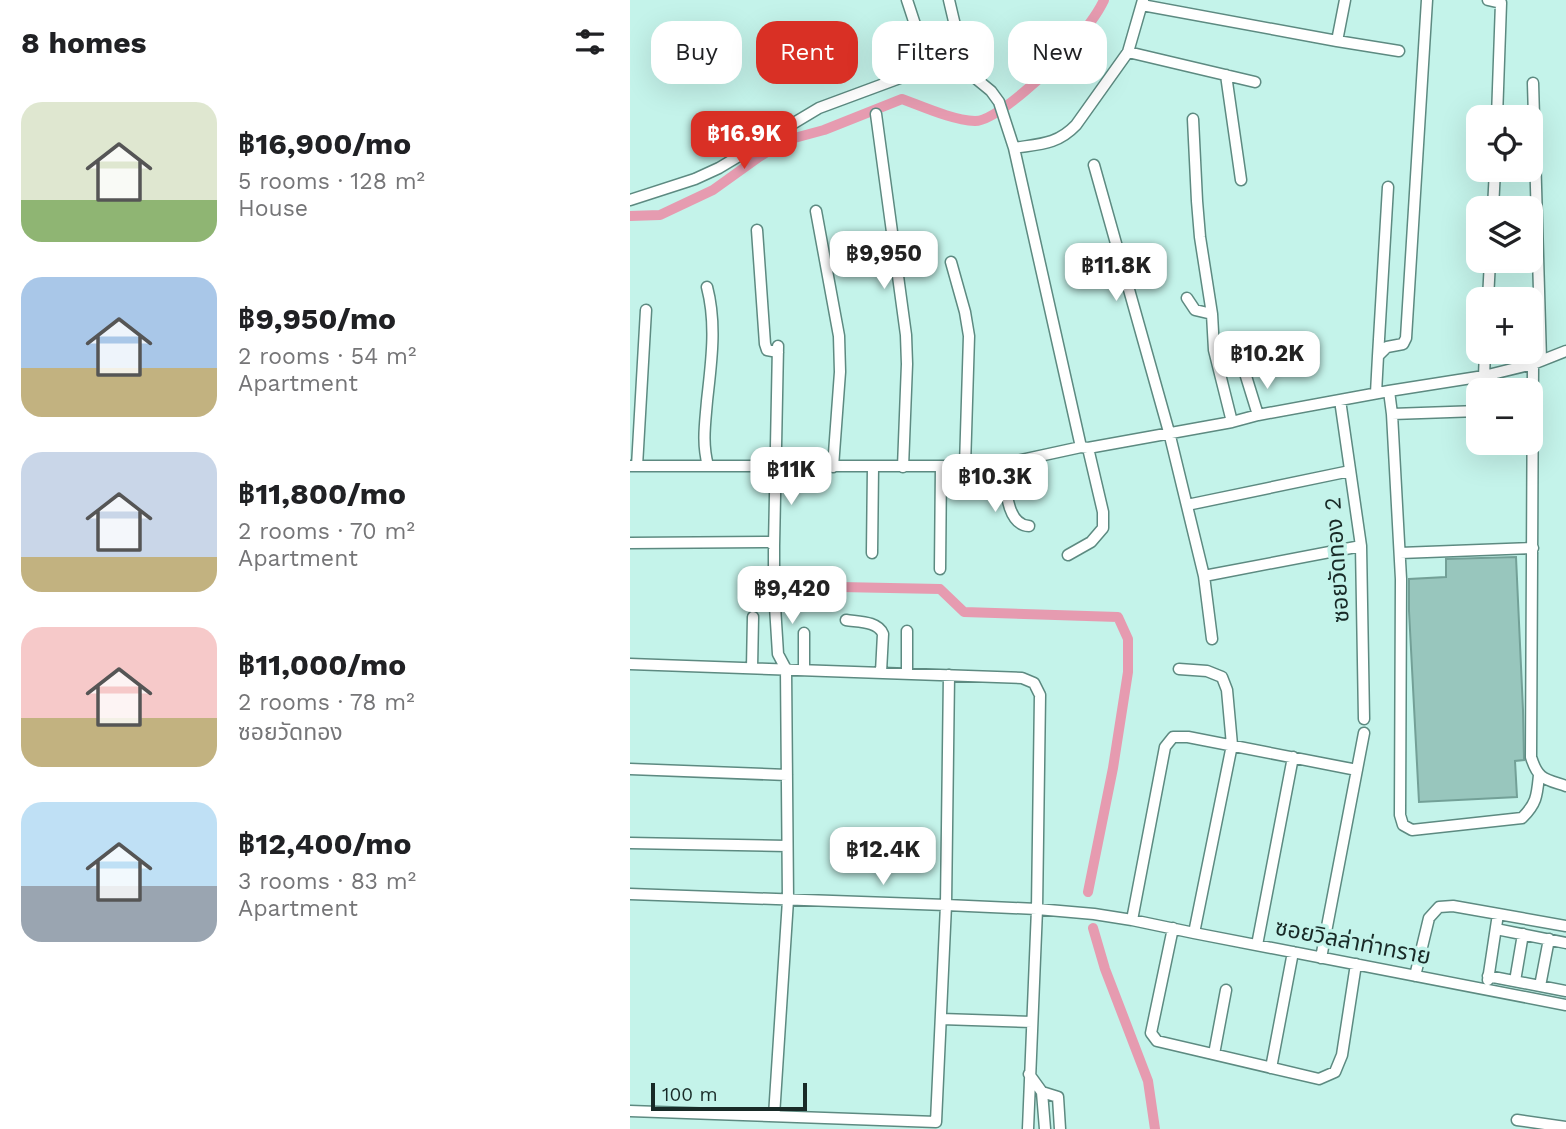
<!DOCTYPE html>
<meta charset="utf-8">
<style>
:root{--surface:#fff;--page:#f6f6f6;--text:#202124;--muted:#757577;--accent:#d93025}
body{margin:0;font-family:"Work Sans","Noto Sans Thai",sans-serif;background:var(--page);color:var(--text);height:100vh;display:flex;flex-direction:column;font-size:26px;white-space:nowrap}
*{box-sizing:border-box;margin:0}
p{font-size:23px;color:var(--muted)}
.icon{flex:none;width:38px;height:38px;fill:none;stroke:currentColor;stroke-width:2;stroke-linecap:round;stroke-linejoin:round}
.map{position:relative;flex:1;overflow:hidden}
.details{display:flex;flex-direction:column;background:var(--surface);width:630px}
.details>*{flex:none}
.top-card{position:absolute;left:21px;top:21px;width:665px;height:63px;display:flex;gap:14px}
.controls{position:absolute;left:836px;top:105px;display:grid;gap:14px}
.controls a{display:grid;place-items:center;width:77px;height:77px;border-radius:14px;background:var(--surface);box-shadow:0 7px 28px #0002;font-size:35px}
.scale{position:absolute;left:21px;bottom:18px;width:156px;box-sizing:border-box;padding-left:7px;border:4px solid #182a27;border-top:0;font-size:19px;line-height:24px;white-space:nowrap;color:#182a27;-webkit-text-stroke:5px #c4f3ea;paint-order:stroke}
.price{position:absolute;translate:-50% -60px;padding:0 16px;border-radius:14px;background:#fff;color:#222;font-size:23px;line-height:46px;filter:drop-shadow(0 2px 4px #0008)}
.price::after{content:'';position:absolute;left:50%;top:42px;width:21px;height:16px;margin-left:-10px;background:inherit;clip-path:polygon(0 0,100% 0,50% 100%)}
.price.active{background:var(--accent);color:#fff}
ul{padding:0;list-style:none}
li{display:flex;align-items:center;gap:21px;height:175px;padding:0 21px}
li span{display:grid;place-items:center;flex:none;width:196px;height:140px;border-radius:21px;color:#555}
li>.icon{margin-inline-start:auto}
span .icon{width:84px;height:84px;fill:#fffc;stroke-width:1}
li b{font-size:30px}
h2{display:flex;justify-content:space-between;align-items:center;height:84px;padding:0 21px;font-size:30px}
.pill{padding:0 24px;border-radius:21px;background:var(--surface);box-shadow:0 7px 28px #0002;font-size:24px;line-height:63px}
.pill.active{background:var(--accent);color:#fff}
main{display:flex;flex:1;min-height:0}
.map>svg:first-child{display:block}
</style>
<main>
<section class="details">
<h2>8 homes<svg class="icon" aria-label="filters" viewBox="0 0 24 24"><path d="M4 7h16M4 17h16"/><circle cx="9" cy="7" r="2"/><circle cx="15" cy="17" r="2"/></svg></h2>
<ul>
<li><span style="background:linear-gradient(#dfe7d0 70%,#8fb573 0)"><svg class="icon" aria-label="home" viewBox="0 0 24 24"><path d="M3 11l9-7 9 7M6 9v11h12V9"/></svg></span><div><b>฿16,900/mo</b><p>5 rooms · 128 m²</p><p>House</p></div></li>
<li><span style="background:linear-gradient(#a9c7e8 65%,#c2b280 0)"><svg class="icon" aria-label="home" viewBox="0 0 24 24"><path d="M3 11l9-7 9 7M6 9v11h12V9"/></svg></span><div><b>฿9,950/mo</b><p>2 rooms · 54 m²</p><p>Apartment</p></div></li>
<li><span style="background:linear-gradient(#c9d6e8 75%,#c2b280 0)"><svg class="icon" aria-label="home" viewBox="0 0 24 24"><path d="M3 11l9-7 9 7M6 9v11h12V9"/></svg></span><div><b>฿11,800/mo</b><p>2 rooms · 70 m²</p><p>Apartment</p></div></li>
<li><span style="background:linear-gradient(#f6c9c9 65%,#c2b280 0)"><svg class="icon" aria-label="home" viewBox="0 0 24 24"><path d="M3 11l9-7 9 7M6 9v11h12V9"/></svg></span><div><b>฿11,000/mo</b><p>2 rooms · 78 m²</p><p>ซอยวัดทอง</p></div></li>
<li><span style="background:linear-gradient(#bfe0f5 60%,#9aa5b1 0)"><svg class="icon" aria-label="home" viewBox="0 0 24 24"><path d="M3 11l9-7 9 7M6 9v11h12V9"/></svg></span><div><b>฿12,400/mo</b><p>3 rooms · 83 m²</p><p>Apartment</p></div></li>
</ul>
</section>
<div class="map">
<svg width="936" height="1129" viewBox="0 0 936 1129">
<rect width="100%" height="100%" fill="#c4f3ea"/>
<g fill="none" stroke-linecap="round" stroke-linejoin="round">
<path stroke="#e69bb0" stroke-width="10" d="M0 216 30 215 83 190 129 157 157 140 194 130 272 99C294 107 322 120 345 121 367 121 424 66 439 49 452 34 466 17 474 0
M210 587 310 589 334 612 488 617 498 639V672L483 768 458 892
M463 928 475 969 518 1081 525 1129"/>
</g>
<path fill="#98c6bd" stroke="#73a097" stroke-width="2" d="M886 557 893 710 894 760 885 761 887 797 789 802 779 611V579L816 577V559Z"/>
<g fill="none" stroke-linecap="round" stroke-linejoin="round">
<g stroke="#5d8a81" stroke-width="13">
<path id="minor" d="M277 0 299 67
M319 0 332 55 333 68 361 91 369 102 384 148 451 447
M858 0 871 3 867 117
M512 5 707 41 769 51
M707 41 715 0
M498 52 625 82
M596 75 611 180
M903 83 911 360
M246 114 276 335 277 364 273 467
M563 119 567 201 570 237 582 314 584 350 602 422
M384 148C409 144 427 145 446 125L498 52 513 0
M464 165 539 432 574 576 582 639
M0 200 65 179 89 168 189 108 332 55
M863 208 865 170
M186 211 209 336 210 372 203 467
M127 230 135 344 137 350 148 352
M321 262 335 312 339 336 335 466
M77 287C87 325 81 364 77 401 75 425 72 443 78 466
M557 298 565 310 582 314
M858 299 860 261
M748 356 758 187
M903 364 901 757C908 780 915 779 936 786
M854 376 855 352
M759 391 762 414 771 579 770 815 773 825 782 830 892 818C907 803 907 795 909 775
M746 393 748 356 757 347 773 344 776 338 797 0
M710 400 731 546 734 719
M762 414 849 411
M628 415 615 373 617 366 630 359
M373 464C376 483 375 525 399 526
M0 466H335L373 464 451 447 458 448 602 422 628 415 759 391 854 376 903 364 936 351
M7 466 16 310
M557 505 720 471
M0 543 140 542 144 546V590L148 654 156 669 158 900 144 1116
M144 546 148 346
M242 553 243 467
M770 553 903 548
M438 555 461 542 473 528V512L458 448
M310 569 311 466
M574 576 731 546
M216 620C228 622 248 621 253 634L251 672
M277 631V673
M174 633V669
M0 664 392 678 404 683 410 695 407 909 398 1129
M122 668 123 617
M549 669 577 671 592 677 597 690 602 745 564 933
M0 769 157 775
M0 843 157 846
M0 894 316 905 407 909 464 914 502 920 564 933 936 1005
M502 920 535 747 543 737H558L727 770
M543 928 521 1033 527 1041 689 1079 705 1072 712 1055 726 964
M866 929 936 943
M627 945 663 757
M691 958 734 733
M785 976 799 918 809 907 823 906 936 926
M858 976 936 991
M858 980 868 914
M885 981 893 934
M910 986 919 939
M311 1019 402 1022
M584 1054 596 990
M641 1068 663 952
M399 1074 412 1092 428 1097 430 1129
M412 1092 415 1129
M0 1111 306 1122 316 905 319 675
M887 1120 936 1127"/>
</g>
<use href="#minor" stroke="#fff" stroke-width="10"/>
</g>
<g text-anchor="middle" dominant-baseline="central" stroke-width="7" stroke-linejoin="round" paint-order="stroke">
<g font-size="23" fill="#182a27" stroke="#c4f3ea">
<text transform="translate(707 560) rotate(-94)">ซอยวัดทอง 2</text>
<text transform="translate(723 942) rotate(11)">ซอยวิลล่าท่าทราย</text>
</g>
</g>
</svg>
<div class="controls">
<a><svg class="icon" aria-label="locate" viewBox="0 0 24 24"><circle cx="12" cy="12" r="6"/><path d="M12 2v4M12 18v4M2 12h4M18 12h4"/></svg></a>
<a><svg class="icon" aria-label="layers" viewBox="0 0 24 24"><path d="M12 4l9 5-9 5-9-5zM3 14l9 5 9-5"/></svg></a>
<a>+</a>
<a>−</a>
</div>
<div class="scale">100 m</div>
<b class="price active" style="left:114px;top:171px">฿16.9K</b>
<b class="price" style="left:254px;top:291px">฿9,950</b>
<b class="price" style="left:486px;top:303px">฿11.8K</b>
<b class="price" style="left:637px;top:391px">฿10.2K</b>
<b class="price" style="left:161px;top:507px">฿11K</b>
<b class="price" style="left:365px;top:514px">฿10.3K</b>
<b class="price" style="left:162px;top:626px">฿9,420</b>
<b class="price" style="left:253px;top:887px">฿12.4K</b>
<div class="top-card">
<a class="pill">Buy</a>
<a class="pill active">Rent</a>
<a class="pill">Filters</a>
<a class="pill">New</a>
</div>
</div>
</main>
